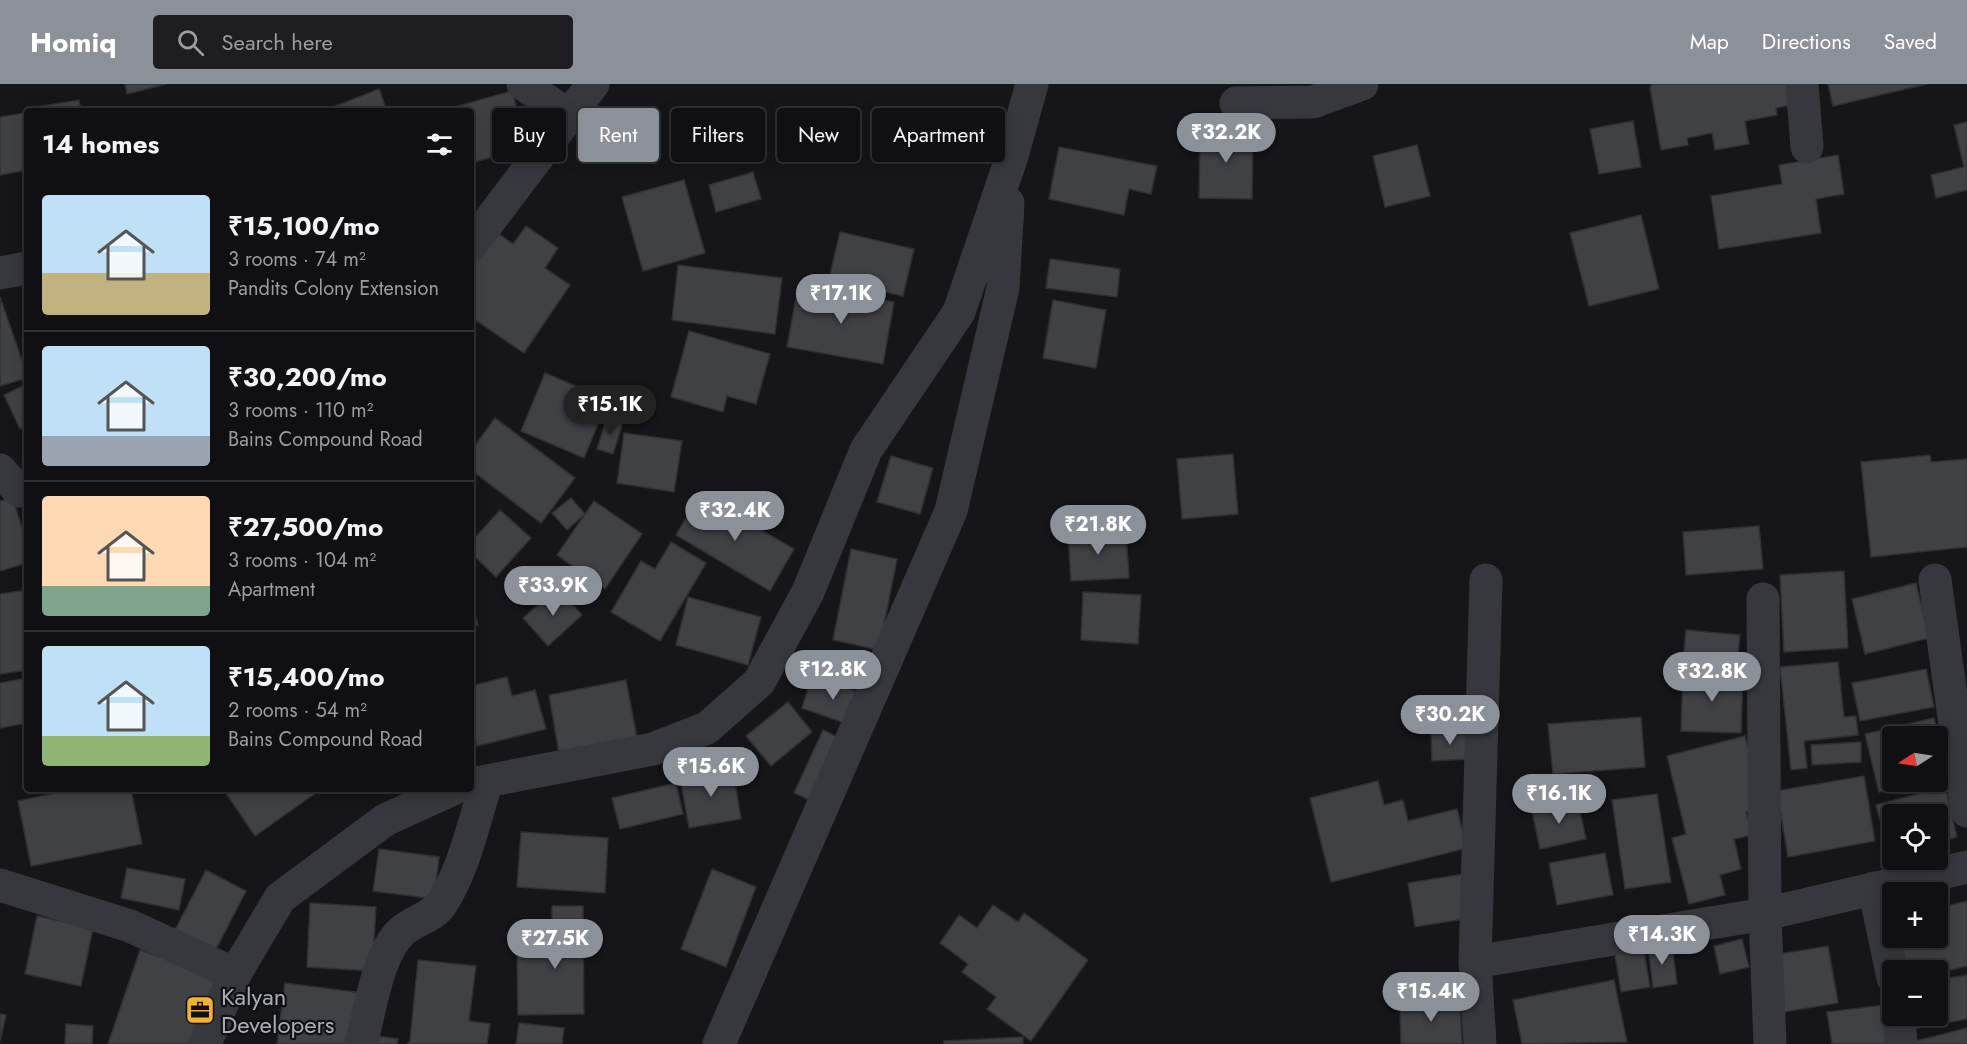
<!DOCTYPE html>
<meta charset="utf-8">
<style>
:root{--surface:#101012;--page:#1e1e20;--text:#f1f3f6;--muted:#9c9d9f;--line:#303032;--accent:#8c9099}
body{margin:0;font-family:Jost,sans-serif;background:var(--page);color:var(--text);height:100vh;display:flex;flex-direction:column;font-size:22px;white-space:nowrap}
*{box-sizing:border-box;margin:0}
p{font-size:20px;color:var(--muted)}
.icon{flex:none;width:33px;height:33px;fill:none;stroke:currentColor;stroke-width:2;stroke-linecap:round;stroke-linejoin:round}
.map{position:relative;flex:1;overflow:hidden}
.panel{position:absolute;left:24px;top:24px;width:450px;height:684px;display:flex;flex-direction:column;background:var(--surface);border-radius:6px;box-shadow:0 3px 15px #0003,0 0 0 2px var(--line)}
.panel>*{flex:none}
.guide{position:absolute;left:492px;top:24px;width:570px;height:54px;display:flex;gap:12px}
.needle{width:39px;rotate:258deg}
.buttons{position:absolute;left:1882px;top:642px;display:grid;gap:12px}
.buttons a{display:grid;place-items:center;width:66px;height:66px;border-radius:6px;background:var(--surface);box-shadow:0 3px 15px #0003,0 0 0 2px var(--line);font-size:30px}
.price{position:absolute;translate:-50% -51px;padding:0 14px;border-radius:21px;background:var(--accent);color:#fff;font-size:20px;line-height:39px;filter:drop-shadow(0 2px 3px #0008)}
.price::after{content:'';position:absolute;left:50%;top:36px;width:18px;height:14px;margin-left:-9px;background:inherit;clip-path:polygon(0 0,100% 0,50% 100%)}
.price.on{background:#222;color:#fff}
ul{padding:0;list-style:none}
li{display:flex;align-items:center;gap:18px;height:150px;padding:0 18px}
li+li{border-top:2px solid var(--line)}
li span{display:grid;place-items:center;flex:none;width:168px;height:120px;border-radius:6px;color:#555}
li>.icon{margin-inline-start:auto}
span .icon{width:72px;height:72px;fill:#fffc;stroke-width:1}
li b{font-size:26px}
h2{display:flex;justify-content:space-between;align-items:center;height:72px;padding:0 18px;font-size:26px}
.tag{padding:0 21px;border-radius:6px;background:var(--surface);box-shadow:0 3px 15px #0003,0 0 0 2px var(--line);font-size:21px;line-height:54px}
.tag.on{background:var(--accent);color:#fff}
header{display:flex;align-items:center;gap:36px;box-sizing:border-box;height:84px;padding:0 30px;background:var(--accent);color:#fff}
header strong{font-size:28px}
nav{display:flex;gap:33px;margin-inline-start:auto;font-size:21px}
.search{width:420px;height:54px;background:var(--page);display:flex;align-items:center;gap:15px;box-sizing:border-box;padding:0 21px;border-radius:6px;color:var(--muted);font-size:22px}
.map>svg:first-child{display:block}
</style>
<header>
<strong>Homiq</strong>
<div class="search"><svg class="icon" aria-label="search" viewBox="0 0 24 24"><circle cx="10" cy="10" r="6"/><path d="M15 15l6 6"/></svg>Search here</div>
<nav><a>Map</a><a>Directions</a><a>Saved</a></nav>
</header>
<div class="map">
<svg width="1967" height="960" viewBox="0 0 1967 960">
<rect width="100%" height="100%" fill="#161618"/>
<path fill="#404145" stroke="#303034" stroke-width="1.5" d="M125 0H166L127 10Z
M1652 0H1787L1791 21 1776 24 1777 31 1745 37 1749 60 1715 66 1712 49 1687 54 1688 61 1661 66 1650 4Z
M1828 0H1927L1833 22Z
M379 5 387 27H322L341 20Z
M512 7 527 63 471 79V27L444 26Z
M79 16 81 27H30L29 24Z
M24 29 27 46V86L0 91V33Z
M1633 37 1641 83 1599 90 1590 45Z
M1967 38V106L1936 114 1931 91 1964 83 1954 41Z
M1200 45 1253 46 1252 115 1199 114Z
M1417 61 1430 112 1385 123 1373 72Z
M1059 63 1157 82 1151 110 1129 105 1124 131 1049 115Z
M1838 71 1844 110 1816 115 1821 149 1719 165 1711 112 1782 100 1779 81Z
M753 88 761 115 716 128 709 101Z
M684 96 705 169 643 187 622 113Z
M1641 131 1659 205 1589 222 1570 149Z
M488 142 513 160 526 142 558 164 545 184 570 201 524 269 471 233V168Z
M840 148 914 165 903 212 829 195Z
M1050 175 1120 185 1117 213 1046 204Z
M678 181 782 194 775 250 672 236Z
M798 202 894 218 883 280 787 263Z
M0 213 27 291V294L0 302Z
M1053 216 1106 226 1096 284 1043 274Z
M689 247 770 270 756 320 727 312 723 328 671 313Z
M545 289 608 316 584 374 521 347Z
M27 300V341L20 345 4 311Z
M607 333 623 338 613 370 597 365Z
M495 334 575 394 541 439 471 386V367Z
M624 349 682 357 674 408 617 399Z
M1233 370 1238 430 1182 435 1177 375Z
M1930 371 1931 378 1967 375V463L1871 473 1861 378Z
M891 372 933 384 920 430 877 418Z
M700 410 794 465 770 507 676 451Z
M13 414 27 461V479L0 487V417Z
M571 414 585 430 567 446 552 429Z
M594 417 642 450 605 505 557 471Z
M500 426 531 454 496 493 471 469V458Z
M1759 442 1763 485 1686 491 1683 448Z
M1126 448 1129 494 1071 497 1068 451Z
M671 458 706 479 660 557 611 528 641 477 655 485Z
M851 465 897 475 879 566 833 556Z
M1844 487 1848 564 1784 568 1780 491Z
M1916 499 1929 554 1865 570 1852 515Z
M558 503 582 531 548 562 523 534Z
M27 506V586L0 590V510Z
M1083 508 1141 511 1138 560 1081 556Z
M688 513 761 533 748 581 676 561Z
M471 518 478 541 471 543Z
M1686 546 1740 551 1737 582 1683 577Z
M1838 578 1844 633 1856 632 1858 651 1804 657 1807 684 1791 686 1780 583Z
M1926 585 1934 623 1860 637 1852 599Z
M1683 588 1743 591 1741 649 1681 647Z
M812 592 864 610 853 642 802 624Z
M507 593 512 612 535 606 546 645 477 662 471 639V602Z
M27 594V639L0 644V599Z
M626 596 637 654 559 669 549 611Z
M788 618 812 648 771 682 746 652Z
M1641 633 1645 683 1553 690 1548 640Z
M1934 634 1948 692 1938 694V652H1893V698H1923L1879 708 1865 650Z
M823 646 848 658 818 720 794 709Z
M1467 647 1468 675 1432 677 1431 649Z
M1745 652 1763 723 1746 728 1752 751 1734 755 1741 785 1720 791 1725 811 1689 820 1672 754 1686 750 1667 672Z
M1861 658V678L1812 681 1811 661Z
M733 685 741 735 689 744 680 693Z
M1864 692 1875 757 1788 773 1777 707Z
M1378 697 1384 721 1403 716 1408 737 1457 725 1467 764 1331 798 1310 714Z
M676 699 683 730 620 745 612 714Z
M1945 703 1957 753 1938 758V730H1893V769L1889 770 1876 721Z
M75 705H131L142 760 31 782 18 717Z
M223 705H319L320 706 255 752Z
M1657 710 1671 798 1625 805 1612 716Z
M1578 717 1586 755 1540 765 1532 727Z
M521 748 608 754 605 809 517 803Z
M379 765 439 773 434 815 373 807Z
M1605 769 1613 811 1557 821 1549 779Z
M127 784 185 795 179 826 121 814Z
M712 785 756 803 726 883 681 865Z
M206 786 246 807 214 869 174 848Z
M1463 790 1470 834 1415 843 1408 799Z
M1967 817V882L1938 889V886H1902L1894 854H1938V824Z
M310 819 376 823 372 887 307 883Z
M993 821 1018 838 1024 829 1088 876 1031 957 987 925 996 913 962 888 968 880 940 859 959 831 977 844Z
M552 822H583L584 930 518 931 517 872 552 871Z
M37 832 93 844 81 902 25 890Z
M1742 855 1749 883 1720 890 1714 862Z
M1643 860 1650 903 1621 908 1614 865Z
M1672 861 1677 900 1653 904 1648 863Z
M1828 862 1838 919 1784 928 1774 871Z
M140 866 219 893 197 960H108Z
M418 876 476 882 469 937 490 940 487 960H407L410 957Z
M1967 891V935L1912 945 1910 932H1938V896Z
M1614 896 1627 958 1522 960 1513 916Z
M285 899 362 909 355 960H277Z
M1452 913 1453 922 1460 920 1462 960H1401L1400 923Z
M1893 920 1898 960H1832L1827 928Z
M0 930 6 931 0 957Z
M519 939 564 944 562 960H516Z
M66 940 93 942 92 960H65Z
M1967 944V960H1909L1908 959Z
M377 952 398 955 397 960H376Z
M1023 953V960H944V957Z"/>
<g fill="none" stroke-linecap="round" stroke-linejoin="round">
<path stroke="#37383d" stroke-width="33" d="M523 0 569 32
M1802 0 1807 63
M1236 19 1313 18 1362 0
M471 161 593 0
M0 189 27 184
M0 386 19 407 27 404
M1935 496 1967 727
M1763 515 1765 830 1770 960
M471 700 653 665 707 644 759 598 808 508 866 366 959 228 1012 72 1032 0
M0 801 130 842 235 890
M1874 804 1893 894
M1475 878 1765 830 1967 783
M1899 932 1901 960
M205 960 235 890 280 814 385 736 453 705
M361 960C370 928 377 871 401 848 413 836 433 834 442 819 465 784 474 736 487 697
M719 960 951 427 1003 204 1008 119
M1480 960 1475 878 1486 496"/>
</g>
<defs>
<g id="office-square" transform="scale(1.5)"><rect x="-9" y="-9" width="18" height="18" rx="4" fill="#f2b134" stroke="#111113"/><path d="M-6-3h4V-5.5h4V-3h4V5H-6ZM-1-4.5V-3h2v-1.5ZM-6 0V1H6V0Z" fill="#111"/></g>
</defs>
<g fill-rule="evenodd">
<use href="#office-square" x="200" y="926"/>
</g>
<g text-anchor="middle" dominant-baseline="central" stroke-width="4.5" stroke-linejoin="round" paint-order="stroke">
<g font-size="24" fill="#a8adb8" stroke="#111113" text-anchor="start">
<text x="221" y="912">Kalyan<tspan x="221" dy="28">Developers</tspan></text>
</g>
</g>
</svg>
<div class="buttons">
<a><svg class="needle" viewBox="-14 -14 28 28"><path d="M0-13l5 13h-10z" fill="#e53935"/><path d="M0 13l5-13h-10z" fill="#9c9d9f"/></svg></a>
<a><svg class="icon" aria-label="locate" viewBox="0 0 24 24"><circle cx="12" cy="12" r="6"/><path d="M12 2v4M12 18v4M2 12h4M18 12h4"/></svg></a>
<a>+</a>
<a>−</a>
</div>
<b class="price" style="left:1226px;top:80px">₹32.2K</b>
<b class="price" style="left:841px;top:241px">₹17.1K</b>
<b class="price on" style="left:610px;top:352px">₹15.1K</b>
<b class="price" style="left:735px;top:458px">₹32.4K</b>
<b class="price" style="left:1098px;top:472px">₹21.8K</b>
<b class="price" style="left:553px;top:533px">₹33.9K</b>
<b class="price" style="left:833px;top:617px">₹12.8K</b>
<b class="price" style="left:1712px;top:619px">₹32.8K</b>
<b class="price" style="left:1450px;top:662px">₹30.2K</b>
<b class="price" style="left:711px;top:714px">₹15.6K</b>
<b class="price" style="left:1559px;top:741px">₹16.1K</b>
<b class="price" style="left:1662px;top:882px">₹14.3K</b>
<b class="price" style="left:555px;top:886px">₹27.5K</b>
<b class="price" style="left:1431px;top:939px">₹15.4K</b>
<div class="guide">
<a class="tag">Buy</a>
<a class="tag on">Rent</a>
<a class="tag">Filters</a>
<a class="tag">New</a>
<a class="tag">Apartment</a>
</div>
<section class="panel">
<h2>14 homes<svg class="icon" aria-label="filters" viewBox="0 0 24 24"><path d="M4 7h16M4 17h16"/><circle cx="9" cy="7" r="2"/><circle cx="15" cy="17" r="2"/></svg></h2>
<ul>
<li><span style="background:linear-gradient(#bfe0f5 65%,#c2b280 0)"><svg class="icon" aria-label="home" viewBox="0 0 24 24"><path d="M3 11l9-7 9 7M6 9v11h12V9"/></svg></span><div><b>₹15,100/mo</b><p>3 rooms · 74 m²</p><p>Pandits Colony Extension</p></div></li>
<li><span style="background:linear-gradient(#bfe0f5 75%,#9aa5b1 0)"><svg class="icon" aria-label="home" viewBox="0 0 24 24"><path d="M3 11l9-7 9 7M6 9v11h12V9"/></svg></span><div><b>₹30,200/mo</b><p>3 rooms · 110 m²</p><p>Bains Compound Road</p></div></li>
<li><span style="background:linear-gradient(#ffd9b3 75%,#7fa58c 0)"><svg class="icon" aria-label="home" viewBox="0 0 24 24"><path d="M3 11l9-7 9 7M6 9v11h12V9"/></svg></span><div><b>₹27,500/mo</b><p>3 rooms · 104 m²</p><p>Apartment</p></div></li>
<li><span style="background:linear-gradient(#bfe0f5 75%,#8fb573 0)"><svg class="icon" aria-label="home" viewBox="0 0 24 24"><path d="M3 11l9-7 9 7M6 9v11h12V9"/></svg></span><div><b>₹15,400/mo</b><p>2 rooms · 54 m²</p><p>Bains Compound Road</p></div></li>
</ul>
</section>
</div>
